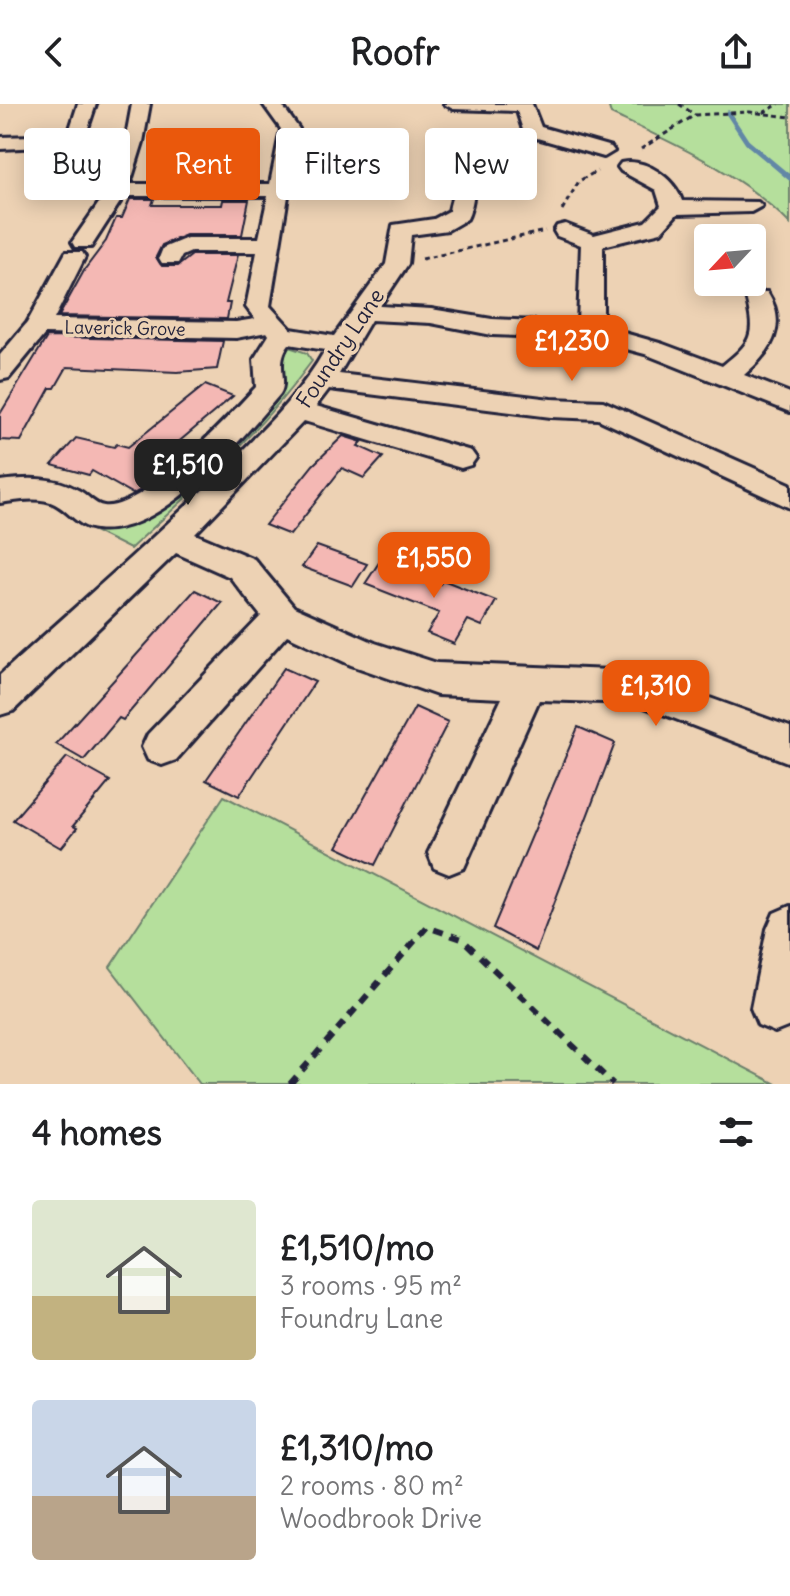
<!DOCTYPE html>
<meta charset="utf-8">
<style>
:root{--surface:#fff;--page:#f6f6f6;--text:#202124;--muted:#757577;--accent:#ea580c}
body{margin:0;font-family:Delius,sans-serif;background:var(--page);color:var(--text);height:100vh;display:flex;flex-direction:column;font-size:30px;white-space:nowrap}
*{box-sizing:border-box;margin:0}
p{font-size:26px;color:var(--muted)}
.icon{flex:none;width:44px;height:44px;fill:none;stroke:currentColor;stroke-width:2;stroke-linecap:round;stroke-linejoin:round}
.map{position:relative;height:980px;overflow:hidden}
.drawer{display:flex;flex-direction:column;background:var(--surface);flex:1}
.drawer>*{flex:none}
.top-card{position:absolute;left:24px;top:24px;width:742px;height:72px;display:flex;gap:16px}
.needle{width:52px;rotate:244deg}
.buttons{position:absolute;left:694px;top:120px;display:grid;gap:16px}
.buttons a{display:grid;place-items:center;width:72px;height:72px;border-radius:8px;background:var(--surface);box-shadow:0 4px 20px #0003;font-size:40px}
.price{position:absolute;translate:-50% -68px;padding:0 18px;border-radius:16px;background:var(--accent);color:#fff;font-size:26px;line-height:52px;filter:drop-shadow(0 2px 4px #0008)}
.price::after{content:'';position:absolute;left:50%;top:48px;width:24px;height:18px;margin-left:-12px;background:inherit;clip-path:polygon(0 0,100% 0,50% 100%)}
.price.selected{background:#222;color:#fff}
ul{padding:0;list-style:none}
li{display:flex;align-items:center;gap:24px;height:200px;padding:0 32px}
li span{display:grid;place-items:center;flex:none;width:224px;height:160px;border-radius:8px;color:#555}
li>.icon{margin-inline-start:auto}
span .icon{width:96px;height:96px;fill:#fffc;stroke-width:1}
li b{font-size:34px}
h2{display:flex;justify-content:space-between;align-items:center;height:96px;padding:0 32px;font-size:34px}
.chip{padding:0 28px;border-radius:8px;background:var(--surface);box-shadow:0 4px 20px #0003;font-size:28px;line-height:72px}
.chip.selected{background:var(--accent);color:#fff}
header{display:flex;justify-content:space-between;align-items:center;height:104px;padding:0 32px;background:var(--surface);font-size:36px;font-weight:800}
.map>svg:first-child{display:block}
</style>
<header><svg class="icon" aria-label="back" viewBox="0 0 24 24"><path d="M15 5l-7 7 7 7"/></svg>Roofr<svg class="icon" aria-label="share" viewBox="0 0 24 24"><path d="M12 15V3M7 8l5-5 5 5M5 13v7h14v-7"/></svg></header>
<div class="map">
<svg width="790" height="980" viewBox="0 0 790 980">
<rect width="100%" height="100%" fill="#edd2b4"/>
<filter id="ink" filterUnits="userSpaceOnUse"><feTurbulence type="fractalNoise" baseFrequency=".0125" numOctaves="2"/><feDisplacementMap in="SourceGraphic" scale="16" xChannelSelector="R" yChannelSelector="G"/><feConvolveMatrix kernelMatrix="1 2 1 2 8 2 1 2 1" color-interpolation-filters="sRGB"/></filter>
<g filter="url(#ink)">
<path fill="#b5df9c" stroke="#6c806c" stroke-width="2" d="M608 0H790V120C740 68 675 40 611 10Z
M289 243 307 249 312 257C258 331 196 384 130 445L94 427 112 422 242 332 275 299 281 283V247Z
M224 692 776 980H200L110 863Z"/>
<g fill="none" stroke-linecap="round" stroke-linejoin="round">
<path stroke="#6287a6" stroke-width="5" d="M728 9 747 38 790 74"/>
</g>
<path fill="#f4b8b4" stroke="#22223b" stroke-width="2" d="M130 95H154L152 101H222L223 96H249L242 131H186L162 141 156 153 162 162H178L192 151H238L226 199H230L227 215 59 212 85 165 106 137 116 114H122Z
M47 233 223 237 217 265 177 268 67 263 55 284H50L21 337 0 336V310Z
M205 281 233 292 150 362 163 369 139 387 133 390 92 367 89 371 52 361 76 334 114 343 117 340 128 343Z
M343 332 362 338 358 342 383 353 364 374 342 364 290 431 265 421 313 361Z
M317 442 367 460 353 482 302 463Z
M380 457 440 480 443 476 496 497 482 522 468 516 454 540 427 529 439 509 365 480Z
M195 486 222 499 123 616 119 614 84 656 56 640Z
M284 564 315 578 239 692 206 676Z
M415 603 448 618 375 761 337 743Z
M578 623 615 639 536 847 493 824Z
M67 653 110 677 73 722 77 724 61 744 13 716Z"/>
<g fill="none" stroke-linecap="round" stroke-linejoin="round">
<g stroke="#22223b" stroke-width="6">
<path id="street" d="M78 0H96L74 66 67 68 57 62 64 42 0 45V33L68 31Z
M132 0H150L143 38 130 80H270L281 25 263 0H281L299 25 270 202 291 225 334 232 386 160 393 121 434 115 449 107C463 43 487 62 523 26L517 7 453 5 444 0H532L541 23 611 43 614 47 604 53 537 34C521 50 491 54 480 73 472 86 474 102 467 115L448 126 411 131 408 160 380 202 431 205 492 215 578 219 581 141 557 132 554 127 557 122 565 120 594 131 645 118 661 102 656 86 621 67 618 63 621 59C645 53 675 75 682 97L758 98 762 102 751 108 677 110 661 128 603 142V223L663 240 722 262C752 238 756 232 746 193L749 188H767C789 222 771 248 744 271L790 289V308L645 250 589 235 492 231 431 219 371 216 339 270 551 295 603 297 790 380V404L598 315 551 313 329 285 316 302 471 347 476 354 471 361 461 364 304 317 195 430 254 455 294 503 375 539 437 559 635 567 790 623V659L634 599 539 596 464 764 449 770 434 764 428 749 502 594 437 591 351 561 287 531 176 656 162 661 148 656 142 643 148 630 261 512 230 473 176 449 13 607 0 611V571C78 500 158 432 232 357 266 322 301 289 325 246L289 240C274 260 289 276 280 290 242 334 161 434 96 425 78 423 70 408 55 400 39 392 17 397 0 399V377C26 374 54 372 78 386 87 390 94 401 104 402 142 407 230 311 256 283L254 255 269 231 267 228 236 234 45 230 9 274 0 276V251L27 219 66 148H82L85 153 54 215 236 218 255 215 246 203 257 148H191L182 152 178 159H162L159 154 163 144 187 134H259L268 92H124L91 143H75L72 138 108 86 125 38Z
M790 802V922L775 928 758 921 751 904 767 825 774 809Z"/>
</g>
<path stroke="#22223b" stroke-width="3" stroke-dasharray="5 4" stroke-linecap="butt" d="M679 0 695 11
M763 9 779 0
M641 45 695 11 750 8 790 13
M562 106 579 77 597 67
M422 155 545 127"/>
<path stroke="#22223b" stroke-width="6" stroke-dasharray="10 8" stroke-linecap="butt" d="M290 980 427 823 462 835 613 980"/>
<use href="#street" fill="#edd2b4" fill-rule="evenodd"/>
</g>
</g>
<g text-anchor="middle" dominant-baseline="central" stroke-width="7" stroke-linejoin="round" paint-order="stroke">
<g font-size="18" fill="#22223b" stroke="#edd2b4">
<text transform="translate(125 224) rotate(1)">Laverick Grove</text>
</g>
<g font-size="22" fill="#22223b" stroke="#edd2b4">
<text transform="translate(340 244) rotate(-56)">Foundry Lane</text>
</g>
</g>
</svg>
<div class="buttons">
<a><svg class="needle" viewBox="-14 -14 28 28"><path d="M0-13l5 13h-10z" fill="#e53935"/><path d="M0 13l5-13h-10z" fill="#757577"/></svg></a>
</div>
<b class="price" style="left:572px;top:279px">£1,230</b>
<b class="price selected" style="left:188px;top:403px">£1,510</b>
<b class="price" style="left:434px;top:496px">£1,550</b>
<b class="price" style="left:656px;top:624px">£1,310</b>
<div class="top-card">
<a class="chip">Buy</a>
<a class="chip selected">Rent</a>
<a class="chip">Filters</a>
<a class="chip">New</a>
</div>
</div>
<section class="drawer">
<h2>4 homes<svg class="icon" aria-label="filters" viewBox="0 0 24 24"><path d="M4 7h16M4 17h16"/><circle cx="9" cy="7" r="2"/><circle cx="15" cy="17" r="2"/></svg></h2>
<ul>
<li><span style="background:linear-gradient(#dfe7d0 60%,#c2b280 0)"><svg class="icon" aria-label="home" viewBox="0 0 24 24"><path d="M3 11l9-7 9 7M6 9v11h12V9"/></svg></span><div><b>£1,510/mo</b><p>3 rooms · 95 m²</p><p>Foundry Lane</p></div></li>
<li><span style="background:linear-gradient(#c9d6e8 60%,#b9a48a 0)"><svg class="icon" aria-label="home" viewBox="0 0 24 24"><path d="M3 11l9-7 9 7M6 9v11h12V9"/></svg></span><div><b>£1,310/mo</b><p>2 rooms · 80 m²</p><p>Woodbrook Drive</p></div></li>
</ul>
</section>
